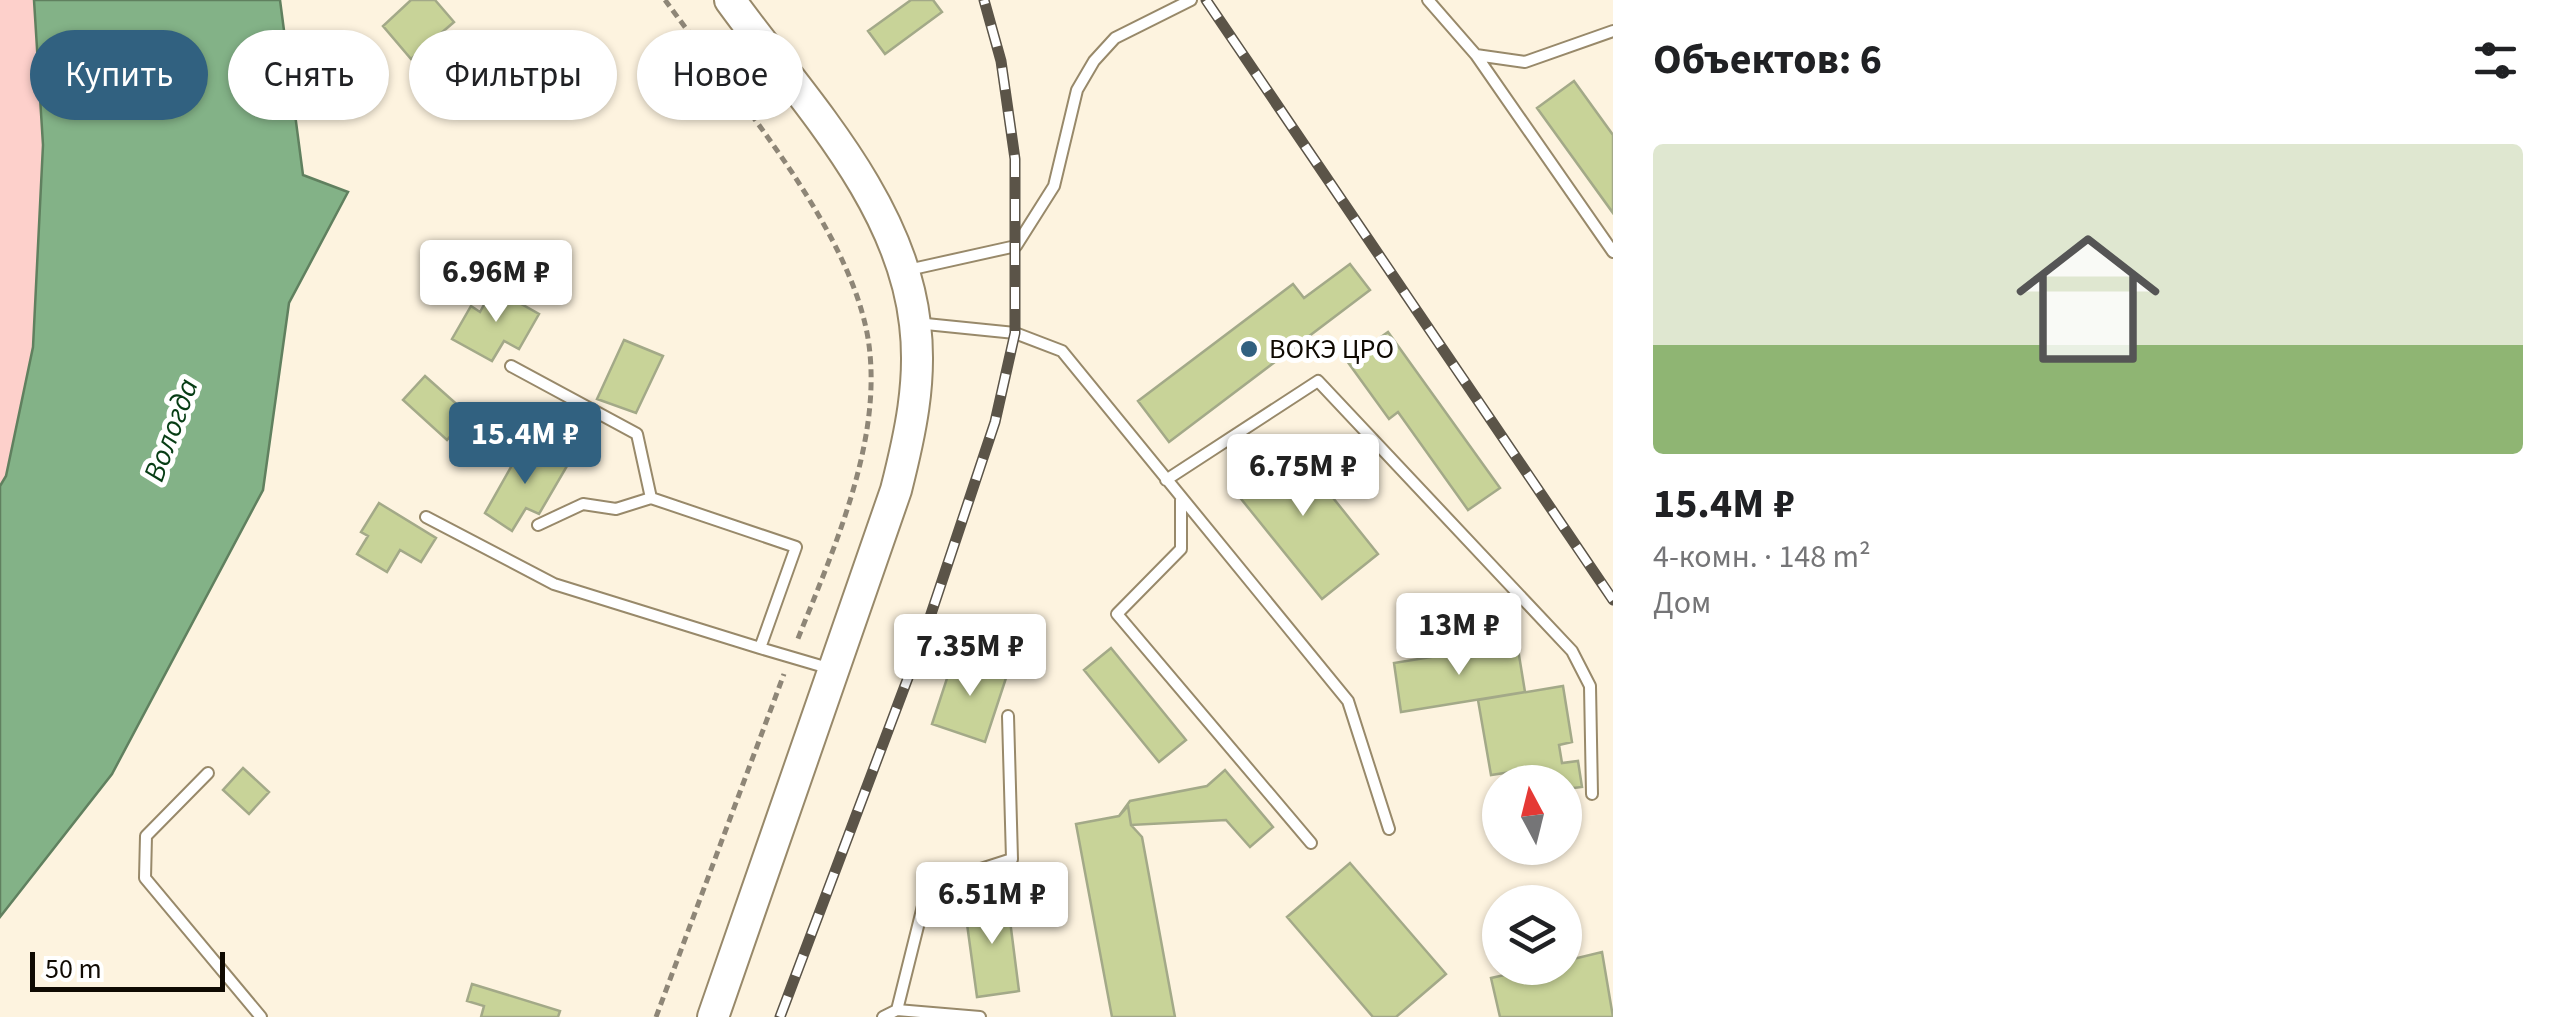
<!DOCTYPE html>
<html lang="ru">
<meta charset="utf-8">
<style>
:root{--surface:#fff;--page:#f6f6f6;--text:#202124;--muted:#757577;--accent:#316180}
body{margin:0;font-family:"Source Sans 3",sans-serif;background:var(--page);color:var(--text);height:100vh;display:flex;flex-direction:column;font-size:38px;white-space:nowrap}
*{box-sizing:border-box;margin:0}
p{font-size:32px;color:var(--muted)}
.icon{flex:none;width:55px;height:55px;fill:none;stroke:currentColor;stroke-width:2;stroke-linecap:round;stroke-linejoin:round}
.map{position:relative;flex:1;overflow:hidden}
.side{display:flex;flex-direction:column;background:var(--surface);width:950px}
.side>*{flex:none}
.banner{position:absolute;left:30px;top:30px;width:950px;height:90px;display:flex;gap:20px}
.needle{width:65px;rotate:353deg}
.tools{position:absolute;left:1482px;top:765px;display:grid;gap:20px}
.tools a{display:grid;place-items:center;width:100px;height:100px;border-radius:50%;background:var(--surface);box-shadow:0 2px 8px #0004;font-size:50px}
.scale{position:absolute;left:30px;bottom:25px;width:195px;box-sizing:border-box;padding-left:10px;border:5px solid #100a02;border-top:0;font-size:28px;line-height:35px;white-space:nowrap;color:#100a02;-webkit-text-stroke:8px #fff;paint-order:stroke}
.price{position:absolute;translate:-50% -85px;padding:0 22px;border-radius:10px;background:#fff;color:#222;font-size:32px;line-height:65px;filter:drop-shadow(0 2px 5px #0008)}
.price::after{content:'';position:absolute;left:50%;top:60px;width:30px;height:22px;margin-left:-15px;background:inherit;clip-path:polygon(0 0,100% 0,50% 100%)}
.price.selected{background:var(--accent);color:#fff}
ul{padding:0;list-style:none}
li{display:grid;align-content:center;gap:20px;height:530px;padding:0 40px}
li span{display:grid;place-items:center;height:310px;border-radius:10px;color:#555}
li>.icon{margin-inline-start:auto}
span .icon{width:180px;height:180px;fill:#fffc;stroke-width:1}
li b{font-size:42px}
h2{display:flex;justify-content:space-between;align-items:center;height:120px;padding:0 40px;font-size:42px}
.tag{padding:0 35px;border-radius:45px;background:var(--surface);box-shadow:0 2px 8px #0004;font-size:35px;line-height:90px}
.tag.selected{background:var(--accent);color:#fff}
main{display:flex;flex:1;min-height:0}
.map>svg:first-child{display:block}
</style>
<main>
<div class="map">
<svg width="1613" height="1017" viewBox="0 0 1613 1017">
<rect width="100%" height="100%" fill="#fdf3df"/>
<path fill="#fdd0cb" d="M0 0H34L43 145 33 347 6 476 0 486Z"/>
<path fill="#83b287" stroke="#60805f" stroke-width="2.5" d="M34 0H280L303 175 348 192 289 303 263 490 112 774 0 917V486L6 476 33 347 43 145Z"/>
<path fill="#c8d398" stroke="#a3a988" stroke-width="2.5" d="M435 0 454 22 411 59 383 26 411 0Z
M911 0H933L942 12 885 54 868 31Z
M1574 81 1613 135V213L1537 108Z
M1350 264 1370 290 1169 442 1138 401 1293 284 1304 298Z
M493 288 539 314 519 349 504 341 492 361 452 339 471 306 480 312Z
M1388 332 1500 488 1468 510 1398 412 1389 419 1347 361Z
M624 340 663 356 636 413 597 399Z
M425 376 479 424 463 442 453 433 447 440 403 400Z
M1285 438 1378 554 1322 599 1229 484Z
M524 444 567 466 539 514 526 508 512 531 485 513Z
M379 503 436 538 421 562 400 550 387 572 357 554 368 536 361 532Z
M1517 643 1525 692 1401 712 1394 663Z
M1111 648 1186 740 1159 762 1084 670Z
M954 657 1007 675 985 742 932 724Z
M1563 686 1572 742 1559 745 1562 763 1578 761 1582 787 1565 789V782H1533L1531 769 1491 775 1478 700Z
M243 768 269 792 249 814 223 790Z
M1225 770 1273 827 1250 847 1226 820 1131 825 1128 806 1119 816 1130 801 1207 786Z
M1128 806 1131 825 1142 837 1175 1017H1112L1076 824 1119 816Z
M1350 863 1446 974 1396 1017H1373L1287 917Z
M1007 897 1019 991 977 997 964 902Z
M1602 952 1613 1017H1500L1491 978 1536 968H1565V961Z
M472 984 560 1011 558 1017H481L484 1006 467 1001Z"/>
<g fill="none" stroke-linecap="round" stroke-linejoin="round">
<g stroke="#98896a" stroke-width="14">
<path id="service" d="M1428 0 1476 55 1525 62 1613 31
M1476 55 1613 252
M908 270 1016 246 1054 186 1077 90 1094 61 1115 38 1191 0
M916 323 1015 333 1062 351 1348 701 1389 829
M511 366 637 434 651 498 796 547 760 648 828 668
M1166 480 1318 381 1572 651 1590 686 1592 794
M1181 500V549L1117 614 1311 843
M426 517 554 584 760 648
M538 525 583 504 616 509 651 498
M208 773 146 836 145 878 261 1017
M897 1010 928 886 1012 859 1008 716
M883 1017 897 1010 980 1017"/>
</g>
<g stroke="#98896a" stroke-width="34">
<path id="secondary" d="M713 1017 896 490C910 435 922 381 915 324 901 199 800 97 730 0"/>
</g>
<path stroke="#8e8677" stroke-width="5" stroke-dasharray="8 5" stroke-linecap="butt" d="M665 0C733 94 860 237 870 354 879 450 832 553 797 641
M656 1017 784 674"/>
<use href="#service" stroke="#fff" stroke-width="10"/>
<use href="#secondary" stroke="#fff" stroke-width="30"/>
<g stroke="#5b5448" stroke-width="11">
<path id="rail" d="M1206 0 1613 600
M780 1017 923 638 995 422 1015 333V159L1001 61 984 0"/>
</g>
<use href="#rail" stroke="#fff" stroke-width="8" stroke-dasharray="22" stroke-linecap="butt"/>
</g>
<circle fill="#316180" stroke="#fff" stroke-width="4" cx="1249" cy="349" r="10"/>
<g text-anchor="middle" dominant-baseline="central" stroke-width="10" stroke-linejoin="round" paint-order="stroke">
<g font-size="28" fill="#100a02" stroke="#fff" text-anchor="start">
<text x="1269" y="349">ВОКЭ ЦРО</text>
</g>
<g font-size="30" font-style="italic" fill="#063c14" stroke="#fff">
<text transform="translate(171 430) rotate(-70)">Вологда</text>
</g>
</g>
</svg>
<div class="tools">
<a><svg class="needle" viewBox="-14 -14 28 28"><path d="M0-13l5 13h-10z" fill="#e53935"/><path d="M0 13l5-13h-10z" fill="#757577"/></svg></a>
<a><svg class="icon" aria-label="layers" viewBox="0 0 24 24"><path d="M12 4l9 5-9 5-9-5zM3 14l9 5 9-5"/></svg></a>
</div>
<div class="scale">50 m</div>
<b class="price" style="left:496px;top:325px">6.96M ₽</b>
<b class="price selected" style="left:525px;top:487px">15.4M ₽</b>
<b class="price" style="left:1303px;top:519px">6.75M ₽</b>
<b class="price" style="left:1459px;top:678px">13M ₽</b>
<b class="price" style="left:970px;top:699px">7.35M ₽</b>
<b class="price" style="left:992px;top:947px">6.51M ₽</b>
<div class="banner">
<a class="tag selected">Купить</a>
<a class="tag">Снять</a>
<a class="tag">Фильтры</a>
<a class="tag">Новое</a>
</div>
</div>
<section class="side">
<h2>Объектов: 6<svg class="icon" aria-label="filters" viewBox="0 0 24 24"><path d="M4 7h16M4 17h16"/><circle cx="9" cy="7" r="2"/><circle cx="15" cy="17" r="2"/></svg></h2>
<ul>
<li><span style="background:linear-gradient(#dfe7d0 65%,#8fb573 0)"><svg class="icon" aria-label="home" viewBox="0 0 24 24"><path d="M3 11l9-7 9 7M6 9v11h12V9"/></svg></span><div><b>15.4M ₽</b><p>4-комн. · 148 m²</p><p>Дом</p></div></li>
</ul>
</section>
</main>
